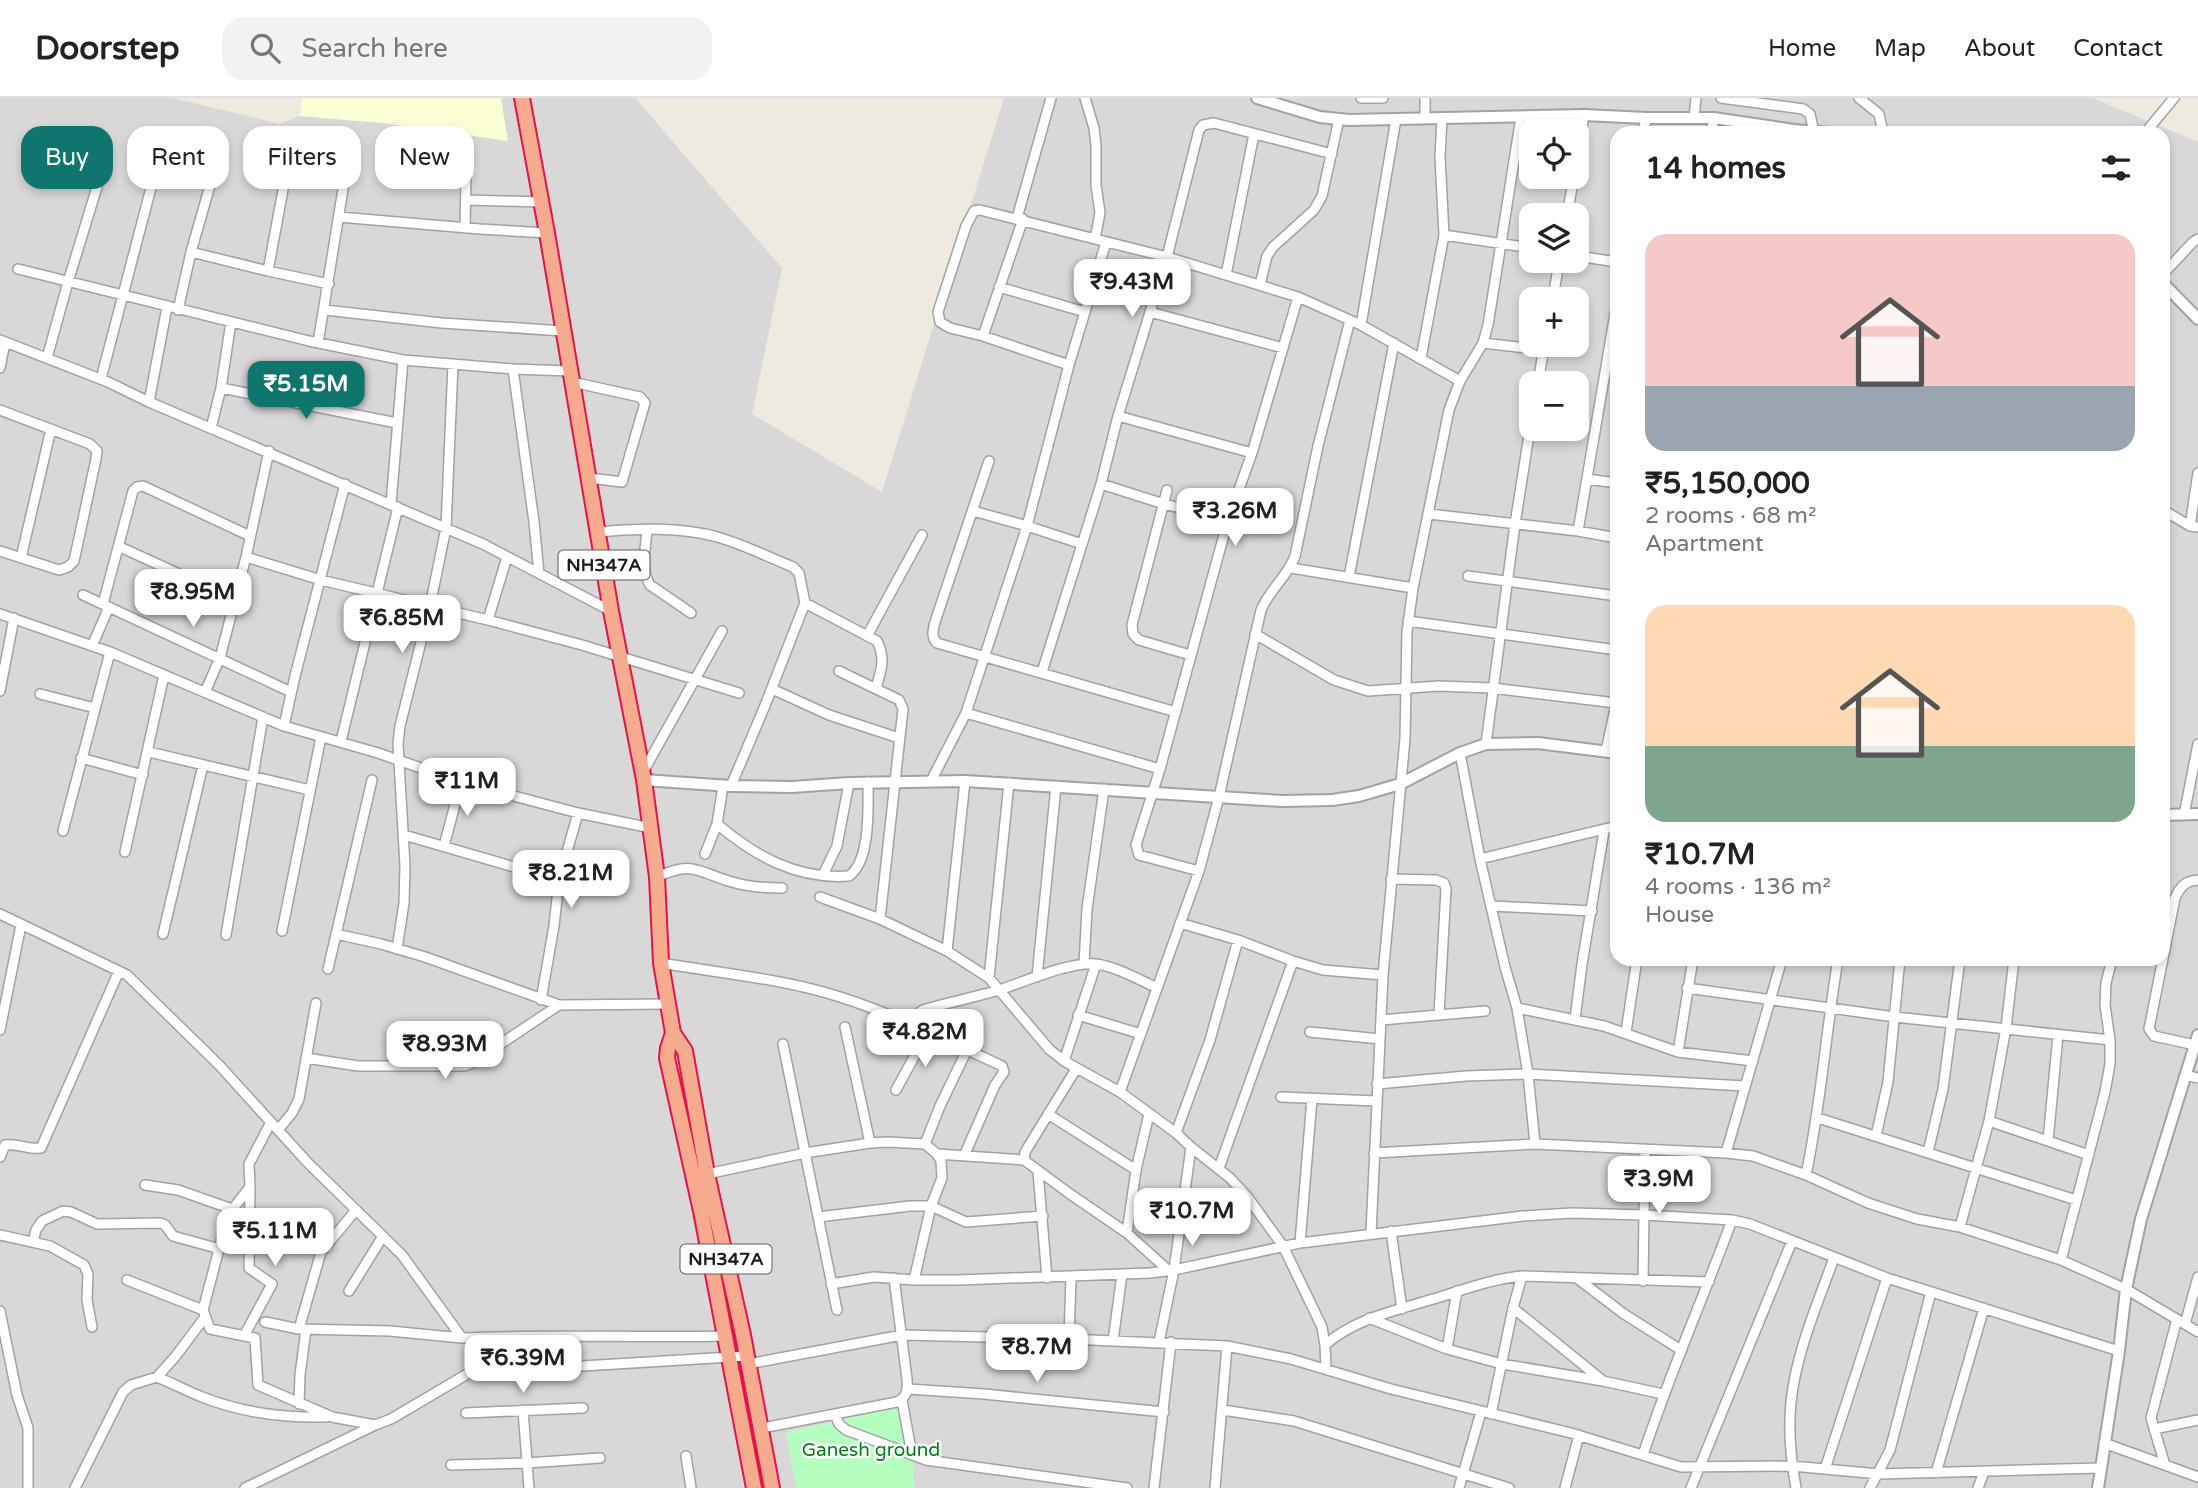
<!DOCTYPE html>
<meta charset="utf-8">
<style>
:root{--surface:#fff;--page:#f2f2f2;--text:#222;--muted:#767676;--line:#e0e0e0;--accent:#0f766e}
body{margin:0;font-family:"Varela Round",sans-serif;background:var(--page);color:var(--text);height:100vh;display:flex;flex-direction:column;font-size:26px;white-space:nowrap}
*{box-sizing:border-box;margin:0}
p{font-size:23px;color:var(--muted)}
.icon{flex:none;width:38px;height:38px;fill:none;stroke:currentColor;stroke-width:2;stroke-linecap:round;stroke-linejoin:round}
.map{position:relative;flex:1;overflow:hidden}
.sheet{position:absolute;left:1610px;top:28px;width:560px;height:840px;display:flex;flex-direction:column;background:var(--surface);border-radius:21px;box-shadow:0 4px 10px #0003}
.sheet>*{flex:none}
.hud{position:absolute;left:21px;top:28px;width:665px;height:63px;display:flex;gap:14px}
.tools{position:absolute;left:1519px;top:21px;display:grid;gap:14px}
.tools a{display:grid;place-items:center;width:70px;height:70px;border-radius:14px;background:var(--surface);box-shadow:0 4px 10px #0003;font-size:35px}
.price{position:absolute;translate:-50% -60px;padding:0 16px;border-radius:14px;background:#fff;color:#222;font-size:23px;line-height:46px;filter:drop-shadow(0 2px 4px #0008)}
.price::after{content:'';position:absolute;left:50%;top:42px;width:21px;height:16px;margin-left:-10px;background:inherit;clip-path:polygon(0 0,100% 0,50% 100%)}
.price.current{background:var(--accent);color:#fff}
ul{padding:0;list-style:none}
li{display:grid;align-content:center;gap:14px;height:371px;padding:0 35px}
li span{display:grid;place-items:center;height:217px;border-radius:21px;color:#555}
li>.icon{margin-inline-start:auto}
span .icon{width:126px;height:126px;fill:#fffc;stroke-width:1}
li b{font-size:30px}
h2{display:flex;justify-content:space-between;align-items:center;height:84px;padding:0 35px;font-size:30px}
.chip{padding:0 24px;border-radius:21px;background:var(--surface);box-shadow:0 4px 10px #0003;font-size:24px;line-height:63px}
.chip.current{background:var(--accent);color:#fff}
header{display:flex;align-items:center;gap:42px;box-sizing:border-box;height:98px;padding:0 35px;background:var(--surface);border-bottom:2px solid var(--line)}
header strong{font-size:33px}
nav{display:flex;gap:38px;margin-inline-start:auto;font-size:24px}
.search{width:490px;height:63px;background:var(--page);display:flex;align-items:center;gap:18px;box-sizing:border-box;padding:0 24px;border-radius:21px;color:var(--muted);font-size:26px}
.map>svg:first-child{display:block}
</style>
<header>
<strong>Doorstep</strong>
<div class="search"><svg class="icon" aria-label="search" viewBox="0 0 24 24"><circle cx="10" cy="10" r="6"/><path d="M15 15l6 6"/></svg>Search here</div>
<nav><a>Home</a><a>Map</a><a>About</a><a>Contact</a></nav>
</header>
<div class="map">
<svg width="2198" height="1390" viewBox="0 0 2198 1390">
<rect width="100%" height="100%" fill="#eeeadf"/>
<path fill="#d9d7d7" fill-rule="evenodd" d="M0 0H173L281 26 340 0H635L782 170 752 316 882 394 1004 0H2093L2198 44V1390H0ZM1531 33H1577V79H1531ZM1617 35H2163V861H1617ZM1531 117H1577V163H1531ZM1531 201H1577V247H1531ZM1531 285H1577V331H1531Z"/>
<path fill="#fcffd6" d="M303 0H501L508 43 382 25 299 18Z"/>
<path fill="#b5fec0" d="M899 1309 913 1366 914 1390H796L786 1334Z"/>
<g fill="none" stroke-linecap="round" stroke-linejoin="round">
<g stroke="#a2a2a2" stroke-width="12">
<path id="minor" d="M1085 0 1094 30 1096 47V87L1100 115 1095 141
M1361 0H1383
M1425 0V20
M1721 0 1803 11 1810 16 1814 34
M1859 0 1879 16 1883 35
M1694 20 1696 0
M1643 35 1646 20
M1711 35 1714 20
M2145 35 2174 0
M1577 60 1584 17
M466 102 541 104
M1567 117 1574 79
M339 119 480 131 547 135
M1017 120 1051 0
M465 130 466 78
M1444 137 1531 150
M191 154 268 173 329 186
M1577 158 1617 164
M18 171 309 243 403 262 513 271 570 273
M268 173 283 92
M2163 176 2193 144 2198 141
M1226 177 1254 36
M1260 187 1267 158 1273 149 1314 112 1322 98 1339 21
M999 189 1085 214
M1553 201 1559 163
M178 212 191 154 219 56
M325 212 442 225 563 233
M1150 214 1283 250
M1361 227 1396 21
M983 238 1023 121
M0 242 108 284 149 304 483 446 611 513
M318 245 344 85
M1483 245 1543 252
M47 260 68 184 104 66
M1421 260 1444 137 1440 59 1442 20
M1069 267 983 238 950 230 940 224 938 214 966 128 974 113 980 112 1167 159 1298 199 1361 227 1460 283
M0 270 5 244
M513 271 534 424 539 475
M101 281 158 63
M572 284 640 299 645 305 622 384 589 380
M1538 285 1544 249
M221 290 397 325
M149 304 167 209
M0 312 90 346 97 353 96 361 74 463 68 469 59 472 0 453
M1118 318 1252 355
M211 330 221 290 231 224
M989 363 935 524C933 532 931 539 937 545L1176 614
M1587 381 1617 385
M1101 386 1164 406 1228 422
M1167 392 1132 527 1133 536 1139 542 1190 557
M391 406 403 262
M2163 412 2190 428 2198 429
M973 413 1027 428 1082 446
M1429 416 1578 433 1617 440
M2190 428 2198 375
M647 432C646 449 640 471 650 487L691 515
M1578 433 1617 204
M598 434C633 430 683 429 717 439 743 446 768 459 793 469L799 475 805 505 764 610 731 688
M120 449 234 501
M246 459 321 482 488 522 582 547 739 595
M21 460 51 331
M1291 470 1413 490
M1468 478 1617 498
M1349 479 1394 245
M83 497 291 594
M805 505 877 543C886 560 881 573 876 590
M103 506 133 393 137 389 143 388 250 438
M0 516 110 554 284 628 378 655 461 684 578 715 651 730
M488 522 507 459
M1408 523 1617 552
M1255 536 1334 582 1368 593 1438 588 1492 590 1616 605
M867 538 922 437
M92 548 109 509
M839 573 899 602 903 611 880 821
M1042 574 1101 386 1118 318 1167 159 1199 32 1203 27 1214 25 1332 56
M772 591 829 617 899 640
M0 593 14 520
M205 594 220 560 246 459 269 353
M40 596 95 610
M966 615 1160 671
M284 628 295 578 345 386
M341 643 398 409
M1486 646 1515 426 1531 324
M1606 653 1617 602
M149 654 310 692
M1460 655 1480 761 1505 869 1517 910 1528 976 1535 1046
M81 660 143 677
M643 674 722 533
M931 683 966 615 1027 428 1069 267 1106 144
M2184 717 2198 646
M717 726C755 758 797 782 849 778 871 762 868 709 868 684
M63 733 110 554
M404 737 559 782
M444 748 461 684
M125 754 164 577
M705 756 717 726 723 688
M1480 761 1617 728
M1199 773 1139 757 1136 747 1160 671 1228 422 1252 355 1298 199
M823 777 837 748 849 685
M657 779C694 762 697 774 732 784 748 789 765 790 782 790
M1391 781 1436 782 1444 785 1446 791 1439 916
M820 799 880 821 947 853 989 880 1049 951 1064 963 1120 994 1176 1035 1191 1049 1230 1080 1246 1097 1283 1148 1322 1229 1325 1247 1326 1271
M1492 808 1592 813
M0 816 127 877 219 967 308 1065 402 1157 462 1240C550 1236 638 1240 726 1238
M1180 825 1238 842 1293 863 1323 872 1383 877
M282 833 321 639
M163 836 203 667
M336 836 381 846 425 859 559 907 668 906
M226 837 263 619
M397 851 404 805 405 768 398 646 400 628 430 508 446 430 453 266
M947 853 965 683
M661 865C719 875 785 881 840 899 894 916 950 944 1002 968L1004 974 995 987 964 1058
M1084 866 1087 811 1104 691
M328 871 372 682
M1037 879 1056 688
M989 880 1009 685
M1687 890 1895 919 2110 942
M541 902 554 828 559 782 578 715
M1517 910 1604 928 1678 954 1753 963
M1078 917 1141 936
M1575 921 1582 866 1604 733
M1381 922 1485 913
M908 926 913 919 923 912C949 904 977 899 1002 891 1026 883 1072 863 1096 866 1117 869 1138 881 1157 890
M845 929 870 1045
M0 932 21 827
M1310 934 1380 941
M1626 934 1637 861
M783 946 837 1212
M2195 947 2154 938 2149 931 2175 800C2180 789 2185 783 2198 782
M1678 954 1693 861
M306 960 358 968H465L472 965 559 907
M1064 963 1096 866
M1076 971 1025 1054 1024 1062 1070 1096 1127 1135 1169 1173
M2185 977 2198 980
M1377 986 1466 978 1528 976 1745 988
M896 992 927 935
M1120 994 1199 773 1219 699 1261 512C1270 491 1288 478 1295 458L1318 348 1350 222
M1281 999 1376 1003
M1048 1016 1136 1072
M1818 1020 2076 1102
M1989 1023 2089 1057
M271 1024 249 1066 250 1089 228 1117 203 1212 210 1231 255 1240 258 1287 332 1319 375 1327 391 1321 469 1275 486 1239
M278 1032 292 1015 299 1001 316 905
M1176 1035 1210 942 1238 842
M1876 1038 1888 984 1900 861
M2048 1043 2058 937
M925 1046 940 1008 967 952
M1928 1054 1943 991 1960 861
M1374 1055 1535 1046 1726 1055 1753 1058 1806 1077 1868 1105 1917 1121 1960 1129 2061 1162 2126 1191 2198 1234
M1726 1055 1782 861
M937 1056 1024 1062
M0 1059 5 1047C18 1045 29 1052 41 1050L119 873
M1219 1070 1293 863
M1038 1074 1047 1180
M707 1076 805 1055 870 1045 888 1044 925 1046 937 1056 941 1063 942 1080 931 1108 914 1182
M1806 1077C1821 1006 1826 933 1838 861
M145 1087 178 1092 232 1111
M356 1112 321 1154 299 1231 390 1233 462 1240
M818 1119 910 1108H931L966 1124 1043 1118
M1960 1129 1989 1023 2006 930 2014 861
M1391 1133 1402 1211
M1127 1135 1136 1072 1149 1016
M1371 1135 1383 877 1405 641 1407 534 1413 490 1449 312 1460 283 1483 245 1488 227 1521 19
M0 1137 50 1148 84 1167 88 1176 87 1202 92 1229
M33 1144 36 1132 42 1123 63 1113 71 1114 97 1126 161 1125 165 1127 173 1138 220 1151
M1300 1145 1312 1001
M2061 1162 2105 994 2110 966V942L2105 907 2106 885 2112 861
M1578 1181 1624 1216 1681 1252
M127 1182 203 1212
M1643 1183 1645 1051
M831 1186 874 1179 914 1182H958L1150 1175 1174 1172 1300 1145 1523 1118 1572 1115 1644 1117 1732 1122 1750 1126 1887 1180 2119 1253
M349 1193 383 1138
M1513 1210 1602 1282
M0 1213 17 1297 28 1330V1390
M205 1219 175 1259 157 1279C172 1285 187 1293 202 1299 240 1314 285 1320 326 1319
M1369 1220 1447 1251 1502 1266 1603 1283 1663 1296
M265 1224 299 1231
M2185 1226 2198 1179
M244 1238 272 1186 249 1170 250 1089
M1069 1241 1071 1179
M1113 1243 1122 1176
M1159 1244 1174 1172 1191 1049
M1325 1247C1356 1220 1395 1213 1433 1201 1463 1192 1491 1181 1522 1178L1709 1184
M1447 1251 1457 1193
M748 1266 902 1237 1069 1241 1227 1248 1291 1261 1391 1291 1571 1335 1681 1369 1792 1368 1879 1376 2101 1370
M469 1275 747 1258
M908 1291 984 1296 1164 1314
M902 1302 912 1357
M299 1306 300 1277 306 1231
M523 1312 529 1390
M1223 1312 1294 1323 1509 1390
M466 1315 583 1310
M835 1316 839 1326 846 1332 926 1362 1127 1390
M1491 1316 1513 1210 1522 1178
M762 1330 897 1304C907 1299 908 1292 907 1281L894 1180
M2154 1331 2198 1322
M2104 1345 2198 1379
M1643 1357C1669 1277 1703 1201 1732 1122
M686 1358 691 1390
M451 1367 527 1365 600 1360
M2165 1367 2151 1320 2177 1221
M1825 1371 1887 1180
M1936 1375 1984 1210
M75 1390 123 1294 131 1287 157 1279
M245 1390 375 1327
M1154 1390 1171 1244
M1215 1390 1227 1248
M1459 1390 1481 1314
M1565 1390 1579 1337
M1691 1390 1792 1143
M1796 1390C1791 1362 1788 1332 1791 1304 1796 1255 1817 1207 1834 1160
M1870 1390 1890 1352 1931 1194
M1978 1390 1984 1374"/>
</g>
<g stroke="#a2a2a2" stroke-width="14">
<path id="tertiary" d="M1257 0 1320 19 1349 22 1584 17 1646 20H1714L1794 32 1832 35
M2163 185 2198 221
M644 682 731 688 792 689 849 685 965 683 1282 703 1332 702 1359 698 1400 686 1460 655 1486 646 1538 645 1617 655
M2163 717 2198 716
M2098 1390 2119 1253 2126 1191 2141 1121 2198 937"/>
</g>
<g stroke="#e3144c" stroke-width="18">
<path id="trunk" d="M522 0 547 135 611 513 644 682 657 779 661 865 668 906 673 935 685 953 707 1076 743 1237 772 1390
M673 935 668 950 667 960 701 1113 754 1390"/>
</g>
<use href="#minor" stroke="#fff" stroke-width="9"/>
<use href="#tertiary" stroke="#fff" stroke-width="10"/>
<use href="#trunk" stroke="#f6ab8e" stroke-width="14"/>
</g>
<g text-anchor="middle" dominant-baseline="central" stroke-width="5" stroke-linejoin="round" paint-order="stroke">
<g fill="#fff" stroke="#5f5f5f" stroke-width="2">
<rect x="558.5" y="452.5" width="91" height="29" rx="5"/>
<rect x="680.5" y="1146.5" width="91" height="29" rx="5"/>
</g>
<g font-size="18" font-weight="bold" fill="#1b1b1b">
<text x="604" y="467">NH347A</text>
<text x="726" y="1161">NH347A</text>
</g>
<g font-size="19" fill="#027f16" stroke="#fff">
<text x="871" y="1352">Ganesh ground</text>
</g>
</g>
</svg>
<div class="tools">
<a><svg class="icon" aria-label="locate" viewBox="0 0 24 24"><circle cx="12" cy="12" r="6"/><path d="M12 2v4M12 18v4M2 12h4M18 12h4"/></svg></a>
<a><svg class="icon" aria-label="layers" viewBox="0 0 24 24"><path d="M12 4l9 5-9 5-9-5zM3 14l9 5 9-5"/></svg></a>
<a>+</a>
<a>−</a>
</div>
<b class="price" style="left:1132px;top:221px">₹9.43M</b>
<b class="price current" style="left:306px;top:323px">₹5.15M</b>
<b class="price" style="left:1235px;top:450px">₹3.26M</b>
<b class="price" style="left:193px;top:531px">₹8.95M</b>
<b class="price" style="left:402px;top:557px">₹6.85M</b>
<b class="price" style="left:467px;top:720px">₹11M</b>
<b class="price" style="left:571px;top:812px">₹8.21M</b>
<b class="price" style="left:925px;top:971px">₹4.82M</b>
<b class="price" style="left:445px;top:983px">₹8.93M</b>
<b class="price" style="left:1659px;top:1118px">₹3.9M</b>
<b class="price" style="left:1192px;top:1150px">₹10.7M</b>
<b class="price" style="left:275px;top:1170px">₹5.11M</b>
<b class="price" style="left:1037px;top:1286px">₹8.7M</b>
<b class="price" style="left:523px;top:1297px">₹6.39M</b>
<div class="hud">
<a class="chip current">Buy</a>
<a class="chip">Rent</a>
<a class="chip">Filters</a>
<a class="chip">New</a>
</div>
<section class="sheet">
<h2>14 homes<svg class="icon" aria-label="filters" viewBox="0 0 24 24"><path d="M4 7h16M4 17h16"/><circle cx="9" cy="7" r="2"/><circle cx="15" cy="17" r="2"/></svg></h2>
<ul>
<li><span style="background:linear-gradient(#f6c9c9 70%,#9aa5b1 0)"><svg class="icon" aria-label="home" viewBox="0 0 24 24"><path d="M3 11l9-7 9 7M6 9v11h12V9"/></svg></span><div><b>₹5,150,000</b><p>2 rooms · 68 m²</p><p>Apartment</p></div></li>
<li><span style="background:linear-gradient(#ffd9b3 65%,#7fa58c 0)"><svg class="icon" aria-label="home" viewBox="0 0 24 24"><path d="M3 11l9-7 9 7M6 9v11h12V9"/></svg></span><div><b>₹10.7M</b><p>4 rooms · 136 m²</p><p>House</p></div></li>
</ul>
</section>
</div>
